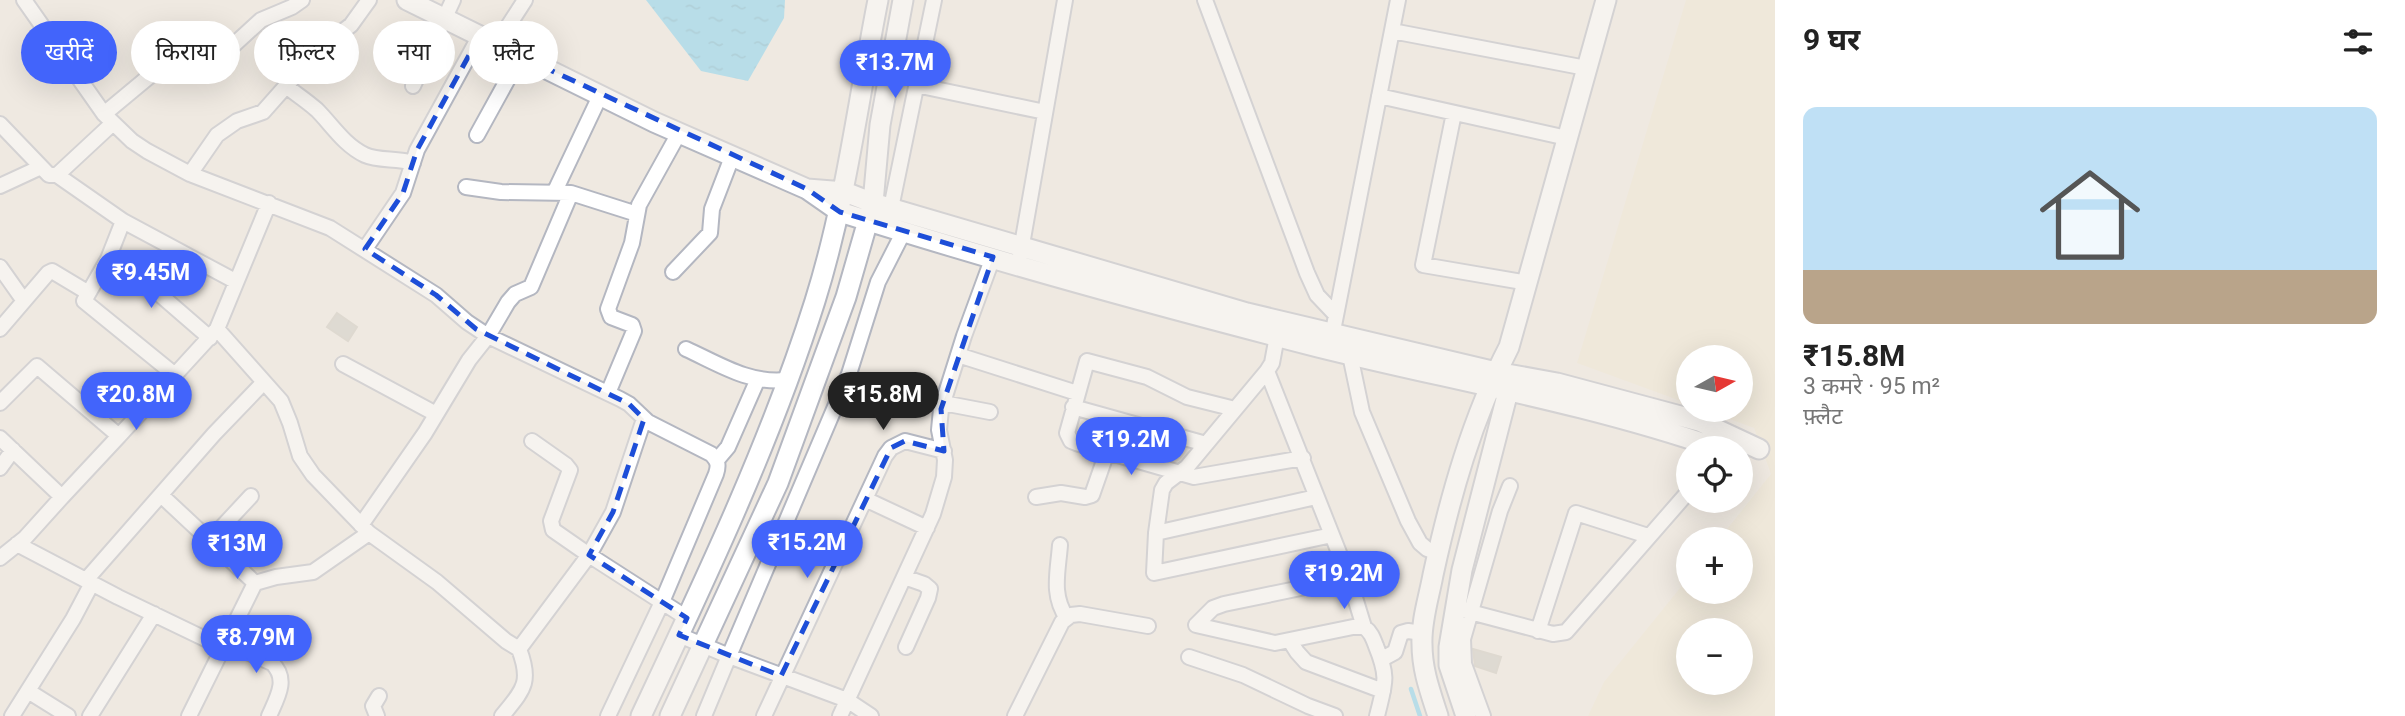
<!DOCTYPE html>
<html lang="hi">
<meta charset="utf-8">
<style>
:root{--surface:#fff;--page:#f2f2f2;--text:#222;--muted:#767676;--line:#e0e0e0;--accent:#4264fb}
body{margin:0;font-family:Roboto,"Noto Sans Devanagari",sans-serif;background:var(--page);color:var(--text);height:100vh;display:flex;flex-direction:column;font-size:26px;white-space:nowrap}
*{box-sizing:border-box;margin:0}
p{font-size:23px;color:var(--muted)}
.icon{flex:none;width:38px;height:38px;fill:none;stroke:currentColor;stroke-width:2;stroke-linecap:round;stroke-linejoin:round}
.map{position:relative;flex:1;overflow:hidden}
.details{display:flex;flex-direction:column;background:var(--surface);width:630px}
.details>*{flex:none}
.top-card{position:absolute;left:21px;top:21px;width:665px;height:63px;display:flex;gap:14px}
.needle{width:46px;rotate:82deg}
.controls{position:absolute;left:1676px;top:345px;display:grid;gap:14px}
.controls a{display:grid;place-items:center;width:77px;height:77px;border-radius:50%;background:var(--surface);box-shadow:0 7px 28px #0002;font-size:35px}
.price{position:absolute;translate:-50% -60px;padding:0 16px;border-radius:24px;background:var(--accent);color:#fff;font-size:23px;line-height:46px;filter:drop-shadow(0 2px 4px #0008)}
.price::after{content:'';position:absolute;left:50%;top:42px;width:21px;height:16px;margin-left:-10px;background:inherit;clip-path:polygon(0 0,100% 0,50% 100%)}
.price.active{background:#222;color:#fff}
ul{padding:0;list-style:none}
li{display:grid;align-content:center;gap:14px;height:371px;padding:0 28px}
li+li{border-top:2px solid var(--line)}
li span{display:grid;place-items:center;height:217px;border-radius:14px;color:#555}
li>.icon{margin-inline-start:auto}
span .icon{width:126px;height:126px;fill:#fffc;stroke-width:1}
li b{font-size:30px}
h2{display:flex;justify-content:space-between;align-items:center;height:84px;padding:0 28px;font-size:30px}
.tag{padding:0 24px;border-radius:32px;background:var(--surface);box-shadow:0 7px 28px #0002;font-size:24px;line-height:63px}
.tag.active{background:var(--accent);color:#fff}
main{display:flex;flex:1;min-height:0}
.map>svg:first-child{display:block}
</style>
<main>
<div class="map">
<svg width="1775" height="716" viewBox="0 0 1775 716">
<defs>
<pattern id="water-ripples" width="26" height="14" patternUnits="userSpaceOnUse" patternTransform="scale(1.75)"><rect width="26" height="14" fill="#75cff0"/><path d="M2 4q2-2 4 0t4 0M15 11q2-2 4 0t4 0" fill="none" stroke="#66b2ce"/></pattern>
</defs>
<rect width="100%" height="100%" fill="#efe9e1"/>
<path fill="#f0e6d1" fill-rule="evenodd" d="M1686 0H1775V716H1588L1604 682 1689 577V592H1741V539H1719L1771 474 1754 428 1705 410H1741V357H1689V404L1577 363ZM1689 630H1741V682H1689Z"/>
<path fill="url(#water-ripples)" d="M646 0H785L784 18 748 81 701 71Z"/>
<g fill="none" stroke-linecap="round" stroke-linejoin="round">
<path stroke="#75cff0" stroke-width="4.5" d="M1411 689 1420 716"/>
</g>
<path fill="#cbc7bf" stroke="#cbc5ba" stroke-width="2" d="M337 313 357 327 348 341 327 327Z
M1473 649 1501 657 1496 673 1475 666Z"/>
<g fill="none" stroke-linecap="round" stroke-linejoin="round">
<g stroke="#b4b7c1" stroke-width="18">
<path id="street" d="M24 0 104 114 132 141 147 151 190 174 330 228 436 295 467 322 488 336 620 399 629 404 648 422 711 454C718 461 719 465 716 474L662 602 687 618
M1205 0 1307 273 1317 295 1336 315
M1392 31 1586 68
M496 45 525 0
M916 85 1045 112
M286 86C296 94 307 101 317 110 332 125 344 145 365 155 378 161 397 158 413 163
M413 86 453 0
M1379 96 1567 138
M1454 113 1423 265 1528 283
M104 114 169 60 179 61 195 74H202L261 20 292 7 302 0
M0 124 49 175H57L123 221 235 281
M477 135 520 57
M190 174 217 135 237 121 263 112 317 51 351 25 369 0
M57 175 113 123
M0 186 41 167
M466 187 501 192 571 193 637 214
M555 191 600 96
M891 208 934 0
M123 221 108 259 84 301 175 375
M365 249 403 193 417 150 479 37
M1020 256 1065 0
M108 259 150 286 210 338
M0 267 24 301
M673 272 710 233 712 209 732 157
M0 329 48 273 52 271 87 292
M217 329 281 401 290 423 300 456 313 475 369 533 437 582 506 641 519 649 589 555 662 602 608 716
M1277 336 1272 363 1267 371 1187 467 1166 483 1162 490 1156 533 1154 573 1332 535
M1331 341 1398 0
M686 349C719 364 749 384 786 380
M958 355 1077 393
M1350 355 1362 412 1408 521 1420 543 1427 549 1438 553
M343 364 436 414
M1267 371 1349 578 1364 627
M608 393 634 331 632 325 611 317 608 309 632 243 639 205 679 133
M0 403 37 366 119 436 62 497 0 438
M943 403 990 412
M1073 407 1206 444
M1235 409 1187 397 1147 377 1087 361 1067 433 1071 441 1076 443 1194 477 1303 458
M119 436 217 329 269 203
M532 441 566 465 570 470 551 521 553 530 589 555 613 512 644 419
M717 460 728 447 757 381
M0 468 13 450
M161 495 255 583
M1036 497 1061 493 1085 497 1092 495 1107 452
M865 499 927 528
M361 525 425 433 469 360 488 336 508 302 515 294 531 287 571 193
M1156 533 1316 497
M210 540 251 496
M17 544 118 597 224 648
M1060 545C1058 572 1051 595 1067 618
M0 558 25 538 62 497
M904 577 924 584 930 589 928 598 906 647
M86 580 214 434 263 383
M1455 608 1553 634 1566 632 1689 491
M1196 625 1275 643 1353 627H1364C1371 632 1373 638 1376 646 1389 678 1385 683 1377 716
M1196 625 1213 608 1224 604 1349 578
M1538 631 1576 513 1648 536
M679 635 729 656 704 716
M1290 641 1297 652 1306 662 1383 691
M227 643 272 663C289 679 277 698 269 716
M1189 657 1243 675 1308 706 1335 716
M1382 659 1395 652 1401 633 1408 631 1423 633
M28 691 68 716
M12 716 73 619 92 583
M90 716 154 614
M189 716 255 583 276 577 313 572 369 533
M377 716 373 706 379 696
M502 716C523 690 532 683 519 649
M764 716 885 456 891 448 905 441 944 451
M840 716 933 514 944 477 945 460 939 430 941 409 964 336 993 257
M871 716 847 700 729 656 849 374 878 282 904 231
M1015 716 1062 622 1071 615 1080 614 1148 626
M1483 716 1464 664 1463 639 1500 511 1510 486"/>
</g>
<g stroke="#b4b7c1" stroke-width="23">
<path id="secondary" d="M407 0 654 122 807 189 840 212C997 262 1158 306 1318 347 1451 380 1587 403 1717 448
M807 189 845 192 873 203 1247 313 1496 372 1557 383 1699 421 1759 449
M641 716C705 580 770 444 815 301 846 202 858 101 878 0
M670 716 778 483 846 297 873 203 880 125 903 0
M1438 716C1430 691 1422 670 1422 644 1421 621 1429 597 1433 575 1450 497 1472 418 1509 347L1606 0
M1466 716 1449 665V647L1462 570 1511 380"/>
</g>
<use href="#street" stroke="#fff" stroke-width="14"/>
<use href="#secondary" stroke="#fff" stroke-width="19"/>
</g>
<path d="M0 0H1775V716H0ZM479 37 807 189 840 212 993 257 941 409 944 451 905 441 891 448 781 676 679 635 687 618 589 555 613 512 644 419 629 404 476 329 436 295 365 249 403 193 417 150Z" fill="#efe9e1" fill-opacity=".55" fill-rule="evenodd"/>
<path fill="none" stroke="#1d4ed8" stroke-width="5" stroke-dasharray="14 9" stroke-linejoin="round" d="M479 37 807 189 840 212 993 257 941 409 944 451 905 441 891 448 781 676 679 635 687 618 589 555 613 512 644 419 629 404 476 329 436 295 365 249 403 193 417 150Z"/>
</svg>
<div class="controls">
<a><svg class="needle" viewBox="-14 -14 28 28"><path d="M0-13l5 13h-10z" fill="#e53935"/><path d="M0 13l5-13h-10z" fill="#767676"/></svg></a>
<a><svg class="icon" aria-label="locate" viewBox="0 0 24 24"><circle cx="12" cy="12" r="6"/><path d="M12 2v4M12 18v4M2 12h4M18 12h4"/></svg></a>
<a>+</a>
<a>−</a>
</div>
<b class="price" style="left:895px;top:100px">₹13.7M</b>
<b class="price" style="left:151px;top:310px">₹9.45M</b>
<b class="price" style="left:136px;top:432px">₹20.8M</b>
<b class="price active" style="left:883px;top:432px">₹15.8M</b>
<b class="price" style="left:1131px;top:477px">₹19.2M</b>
<b class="price" style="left:807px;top:580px">₹15.2M</b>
<b class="price" style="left:237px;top:581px">₹13M</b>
<b class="price" style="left:1344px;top:611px">₹19.2M</b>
<b class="price" style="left:256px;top:675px">₹8.79M</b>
<div class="top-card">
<a class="tag active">खरीदें</a>
<a class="tag">किराया</a>
<a class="tag">फ़िल्टर</a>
<a class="tag">नया</a>
<a class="tag">फ़्लैट</a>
</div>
</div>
<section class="details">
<h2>9 घर<svg class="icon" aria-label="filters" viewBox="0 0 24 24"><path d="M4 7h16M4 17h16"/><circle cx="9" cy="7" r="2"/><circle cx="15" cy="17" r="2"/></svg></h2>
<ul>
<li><span style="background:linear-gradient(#bfe0f5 75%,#b9a48a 0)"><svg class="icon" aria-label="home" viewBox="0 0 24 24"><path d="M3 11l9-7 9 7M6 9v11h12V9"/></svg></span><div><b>₹15.8M</b><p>3 कमरे · 95 m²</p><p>फ़्लैट</p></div></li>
</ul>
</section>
</main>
